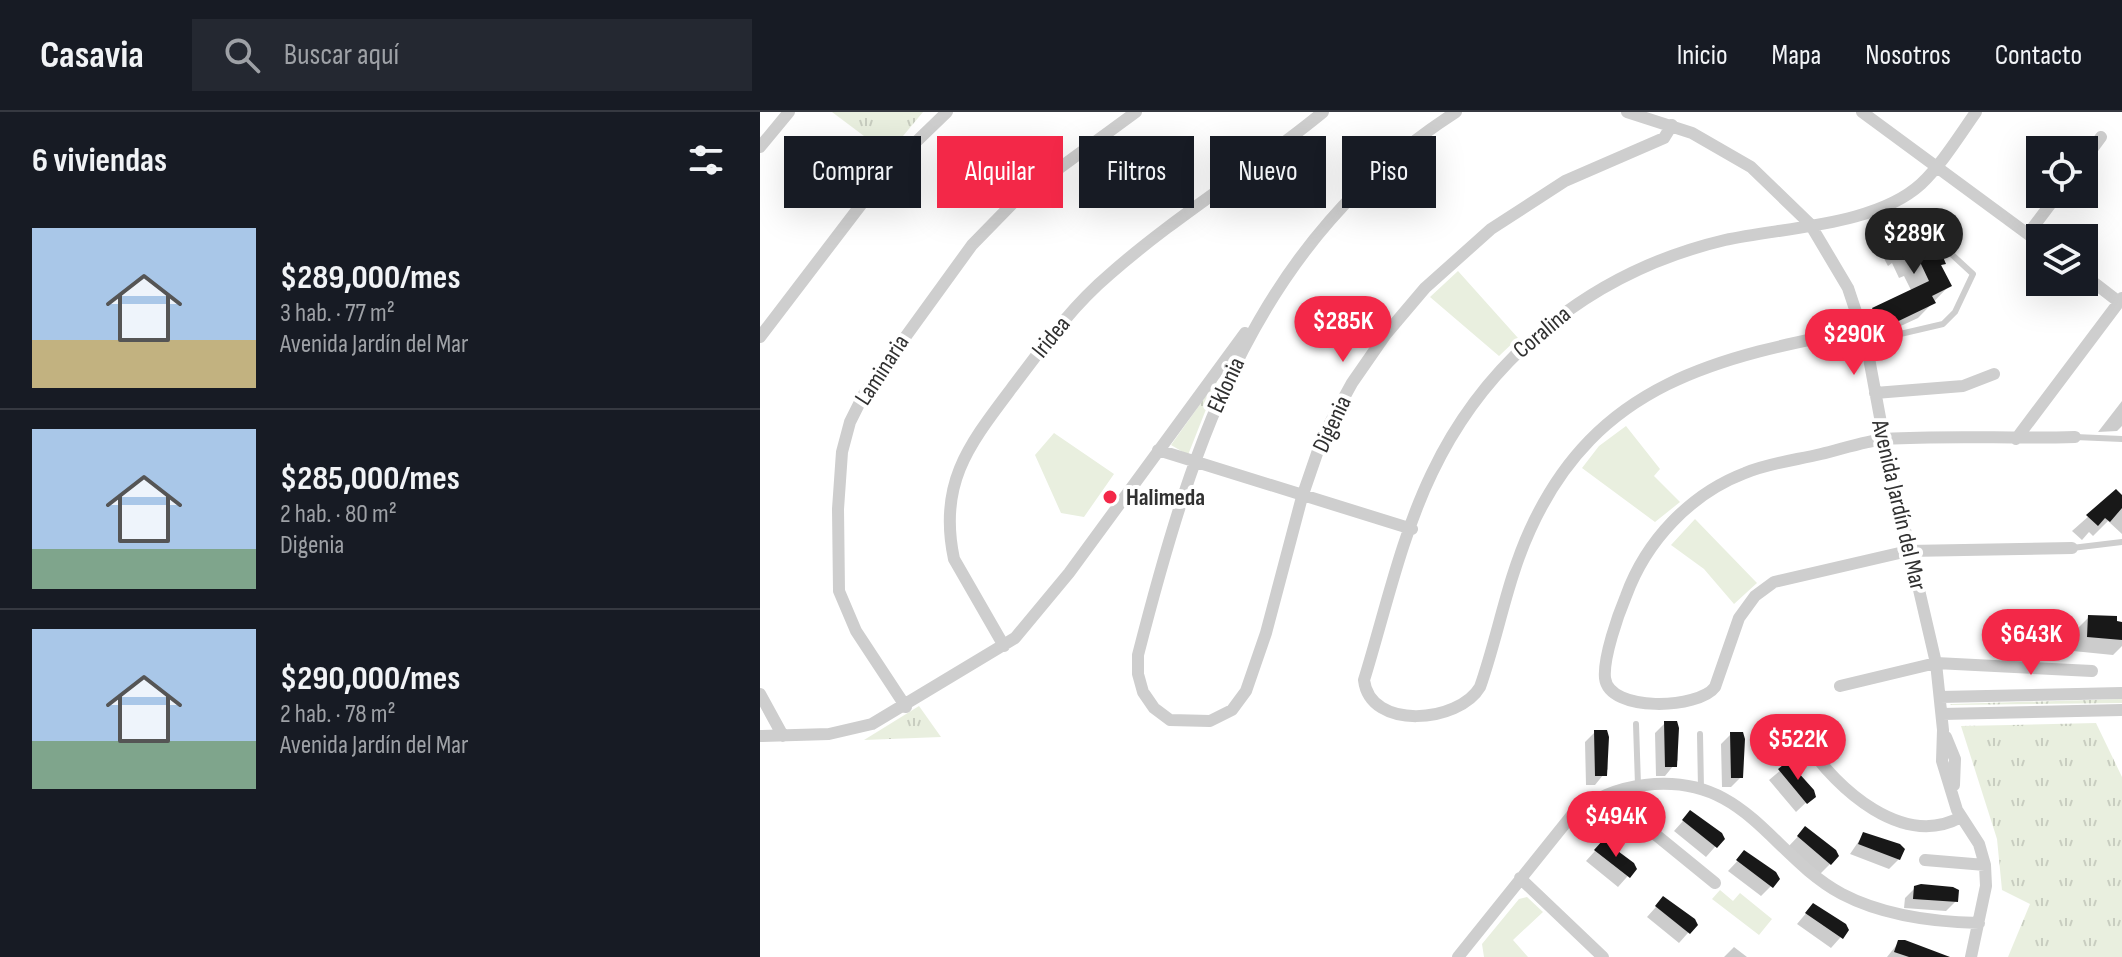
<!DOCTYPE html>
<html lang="es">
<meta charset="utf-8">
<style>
:root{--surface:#171b24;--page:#242831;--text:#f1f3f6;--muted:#9ea1a6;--line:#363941;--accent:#f32848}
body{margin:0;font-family:"Sofia Sans Condensed",sans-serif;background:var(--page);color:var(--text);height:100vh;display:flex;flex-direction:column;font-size:30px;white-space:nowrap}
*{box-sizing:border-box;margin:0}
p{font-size:26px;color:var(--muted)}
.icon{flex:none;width:44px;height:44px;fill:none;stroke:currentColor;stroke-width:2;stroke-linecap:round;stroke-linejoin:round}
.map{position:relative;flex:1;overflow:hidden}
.details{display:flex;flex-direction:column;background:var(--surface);width:760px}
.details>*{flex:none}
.guide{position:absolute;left:24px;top:24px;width:760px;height:72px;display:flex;gap:16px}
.tools{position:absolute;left:1266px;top:24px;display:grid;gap:16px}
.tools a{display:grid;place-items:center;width:72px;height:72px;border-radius:0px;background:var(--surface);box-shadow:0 8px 32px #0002;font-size:40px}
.price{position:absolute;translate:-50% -68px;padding:0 18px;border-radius:28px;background:var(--accent);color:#fff;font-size:26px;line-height:52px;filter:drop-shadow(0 2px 4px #0008)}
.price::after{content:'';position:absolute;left:50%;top:48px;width:24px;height:18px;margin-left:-12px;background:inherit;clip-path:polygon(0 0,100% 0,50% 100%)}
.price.current{background:#222;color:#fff}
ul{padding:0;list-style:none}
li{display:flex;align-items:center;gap:24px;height:200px;padding:0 32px}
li+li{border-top:2px solid var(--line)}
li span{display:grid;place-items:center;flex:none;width:224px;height:160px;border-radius:0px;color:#555}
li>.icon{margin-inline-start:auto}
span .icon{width:96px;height:96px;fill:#fffc;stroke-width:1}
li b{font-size:34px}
h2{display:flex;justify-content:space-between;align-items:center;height:96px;padding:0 32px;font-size:34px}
.chip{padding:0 28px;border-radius:0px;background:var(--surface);box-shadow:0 8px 32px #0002;font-size:28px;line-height:72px}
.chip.current{background:var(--accent);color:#fff}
header{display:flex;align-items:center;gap:48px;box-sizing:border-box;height:112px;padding:0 40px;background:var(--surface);border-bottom:2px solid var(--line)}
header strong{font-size:38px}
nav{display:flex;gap:44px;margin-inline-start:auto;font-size:28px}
.search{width:560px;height:72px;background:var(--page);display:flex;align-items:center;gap:20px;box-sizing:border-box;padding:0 28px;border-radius:0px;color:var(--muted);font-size:30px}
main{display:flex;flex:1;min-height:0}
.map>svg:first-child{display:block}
</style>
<header>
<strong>Casavia</strong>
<div class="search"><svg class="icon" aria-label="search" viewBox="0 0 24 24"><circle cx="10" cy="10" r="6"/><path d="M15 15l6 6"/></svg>Buscar aquí</div>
<nav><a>Inicio</a><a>Mapa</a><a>Nosotros</a><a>Contacto</a></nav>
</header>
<main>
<section class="details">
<h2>6 viviendas<svg class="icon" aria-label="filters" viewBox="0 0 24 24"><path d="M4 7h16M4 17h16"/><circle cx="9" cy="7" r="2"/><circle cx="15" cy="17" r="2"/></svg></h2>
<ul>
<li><span style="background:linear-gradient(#a9c7e8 70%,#c2b280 0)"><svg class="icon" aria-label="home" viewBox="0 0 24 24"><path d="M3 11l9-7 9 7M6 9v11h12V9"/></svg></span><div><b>$289,000/mes</b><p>3 hab. · 77 m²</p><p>Avenida Jardín del Mar</p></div></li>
<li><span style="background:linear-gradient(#a9c7e8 75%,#7fa58c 0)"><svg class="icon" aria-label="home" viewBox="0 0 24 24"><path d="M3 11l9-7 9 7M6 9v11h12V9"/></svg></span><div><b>$285,000/mes</b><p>2 hab. · 80 m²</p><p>Digenia</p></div></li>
<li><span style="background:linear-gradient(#a9c7e8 70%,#7fa58c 0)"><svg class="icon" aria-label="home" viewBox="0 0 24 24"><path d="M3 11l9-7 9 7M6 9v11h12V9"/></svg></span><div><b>$290,000/mes</b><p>2 hab. · 78 m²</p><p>Avenida Jardín del Mar</p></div></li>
</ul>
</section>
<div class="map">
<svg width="1362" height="845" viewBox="0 0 1362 845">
<defs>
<pattern id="grass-tufts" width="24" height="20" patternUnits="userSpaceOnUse" patternTransform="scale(2)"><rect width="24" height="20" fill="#e9efdf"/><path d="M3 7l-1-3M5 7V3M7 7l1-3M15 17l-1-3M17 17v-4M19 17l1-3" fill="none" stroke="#c8cdc0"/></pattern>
</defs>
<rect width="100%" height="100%" fill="#fff"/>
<path fill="url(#grass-tufts)" d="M72 0H163L128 42Z
M458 267 428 343 411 333Z
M1362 587V591L1190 593 1192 592Z
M159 594 181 625 104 628Z
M1336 611 1362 665V845H1248L1270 792 1242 778 1237 727 1201 614Z"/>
<path fill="#e9efdf" d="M698 159 758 226 739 244 670 185Z
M866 314 900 357 894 364 920 390 895 410 822 356 839 334Z
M294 321 354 362 324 405 301 401 275 343Z
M935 407 997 471 974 492 944 457 911 433Z
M960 778 973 789 980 781 1012 807 999 823 952 787Z
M767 785 783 800 753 828 768 845H724L722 832 759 787Z"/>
<path fill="#0003" d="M1128 112 1149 121 1183 151 1180 155 1189 174 1158 206 1106 230 1098 212 1113 197 1151 178 1144 164 1139 166 1132 151 1128 154 1113 126Z
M1362 289V314L1357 319 1338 320Z
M1356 380 1362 386V422L1348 409 1333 424 1329 420 1322 428 1312 419Z
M1329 505 1362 512V534L1353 543 1313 539 1314 520Z
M905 611H915L918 648 905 664H896L895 621Z
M835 620H845L848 657 835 673H826L825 630Z
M971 622 981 665 971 675H962L961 632Z
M1028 652 1053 684 1036 700 1009 668Z
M931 700 962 727 946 745 914 719Z
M1045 717 1070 752 1060 762 1028 735Z
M1103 723 1139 747 1129 757 1090 742Z
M843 730 874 757 858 775 826 749Z
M985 741 1011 774 1001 784 968 759Z
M1155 776 1196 789 1186 799 1144 796 1145 786Z
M904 786 935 813 919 831 887 805Z
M1053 793 1087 818 1071 836 1037 812Z
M1139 830 1178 845H1127Z
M974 835 987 845H964Z"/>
<path fill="#181818" d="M1143 103 1150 118 1158 115 1165 130 1170 128 1176 142 1181 140 1186 152 1181 153 1192 174 1172 184 1176 191 1122 217 1112 196 1169 169 1160 150 1154 153 1148 138 1144 140 1127 110Z
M1356 377 1362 383V396L1350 410 1345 406 1338 414 1326 403Z
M1328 503 1357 504V509L1362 510V528L1327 525Z
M904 609H917L919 616 917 655H905Z
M834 618H847L849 625 847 664H835Z
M970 620H983L985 627 983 666H971Z
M1028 649 1054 678 1056 685 1047 692 1018 657Z
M930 698 962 721 965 727 957 736 922 708Z
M1045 714 1076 738 1079 744 1071 753 1037 724Z
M1103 720 1140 732 1145 737 1140 748 1098 732Z
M843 728 874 751 877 757 870 766 834 738Z
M984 738 1016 760 1020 767 1013 776 976 748Z
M1161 772 1193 775 1199 778 1198 790 1153 787 1154 774Z
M903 784 935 807 938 813 930 822 895 794Z
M1053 791 1086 812 1089 818 1083 827 1045 801Z
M1138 828H1145L1190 845H1149L1134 840Z"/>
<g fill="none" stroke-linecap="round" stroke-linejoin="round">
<path stroke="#cecece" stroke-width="6" d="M1106 230 1183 212 1195 200 1213 162 1188 139
M1315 325 1362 327
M1312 436 1362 430
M876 612 878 673
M940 622 941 677"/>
<path stroke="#cecece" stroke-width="12" d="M696 0C496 129 434 325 378 543V562L383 580 394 596 410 608 450 609 472 598 486 579 506 521 542 385 563 324 592 271 626 222 665 176 731 117 805 69 904 26 912 13
M867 0 932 21 991 55 1050 112 1088 176 1106 230 1124 327 1176 551 1183 618 1182 649 1197 698 1219 732 1225 753 1226 774 1211 845
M1102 0 1280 131
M0 35 29 0
M1324 48 1341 25
M1268 122 1298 82
M1324 163 1359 190
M1103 217C958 245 837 270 770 418 747 468 738 524 720 575 699 611 610 619 604 568 625 500 641 425 672 361 729 241 837 158 965 128 1024 115 1115 114 1161 72 1182 52 1199 24 1216 0
M0 225 129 56 187 0
M1115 281 1203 274 1234 262
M1256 327 1362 186
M398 338 652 417
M1312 436 1148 439 1014 470 995 484 979 506 955 575C939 597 849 601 845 566 843 546 858 503 866 484 886 429 930 382 985 361 1009 351 1036 348 1061 342 1082 337 1105 329 1126 327 1188 323 1252 327 1315 325
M244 534 194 447C178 372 208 334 251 277 282 236 311 195 350 162 417 103 494 57 563 0
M1080 574 1176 551 1332 559
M0 582 23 624
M1180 585 1362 581
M146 595 96 519 79 479 78 397 82 340 90 310 104 282 212 133 256 88 376 0
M1182 602 1362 598
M0 624 69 622 112 612 255 526 309 461 485 221
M1186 625 1195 647 1194 673
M1047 632C1077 677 1143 737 1201 705
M847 683 955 771
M1165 748 1225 753
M760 766 843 845
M698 845 812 703C833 687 858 676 885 673 986 661 1010 743 1082 782 1122 803 1174 810 1219 811"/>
</g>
<circle fill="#f32848" stroke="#fff" stroke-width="3" cx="350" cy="385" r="8"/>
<g text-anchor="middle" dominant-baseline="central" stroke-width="8" stroke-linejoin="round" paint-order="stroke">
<g font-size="24" fill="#313131" stroke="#fff">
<text transform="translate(782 220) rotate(-40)">Coralina</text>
<text transform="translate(291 225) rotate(-51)">Iridea</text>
<text transform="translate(122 258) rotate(-57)">Laminaria</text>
<text transform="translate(466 273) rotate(-65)">Eklonia</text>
<text transform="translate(572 312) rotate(-65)">Digenia</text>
<text transform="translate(1139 393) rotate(77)">Avenida Jardín del Mar</text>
</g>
<g font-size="24" font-weight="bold" fill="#313131" stroke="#fff" text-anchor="start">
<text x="366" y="385">Halimeda</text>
</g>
</g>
</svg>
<div class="tools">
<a><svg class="icon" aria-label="locate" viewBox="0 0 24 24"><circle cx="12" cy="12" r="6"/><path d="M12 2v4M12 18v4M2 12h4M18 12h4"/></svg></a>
<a><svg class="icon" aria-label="layers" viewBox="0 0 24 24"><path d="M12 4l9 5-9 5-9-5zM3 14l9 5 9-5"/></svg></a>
</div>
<b class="price current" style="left:1154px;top:164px">$289K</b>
<b class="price" style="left:583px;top:252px">$285K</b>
<b class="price" style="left:1094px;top:265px">$290K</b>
<b class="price" style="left:1271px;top:565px">$643K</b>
<b class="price" style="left:1038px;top:670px">$522K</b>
<b class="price" style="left:856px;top:747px">$494K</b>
<div class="guide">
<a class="chip">Comprar</a>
<a class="chip current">Alquilar</a>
<a class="chip">Filtros</a>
<a class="chip">Nuevo</a>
<a class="chip">Piso</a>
</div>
</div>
</main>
